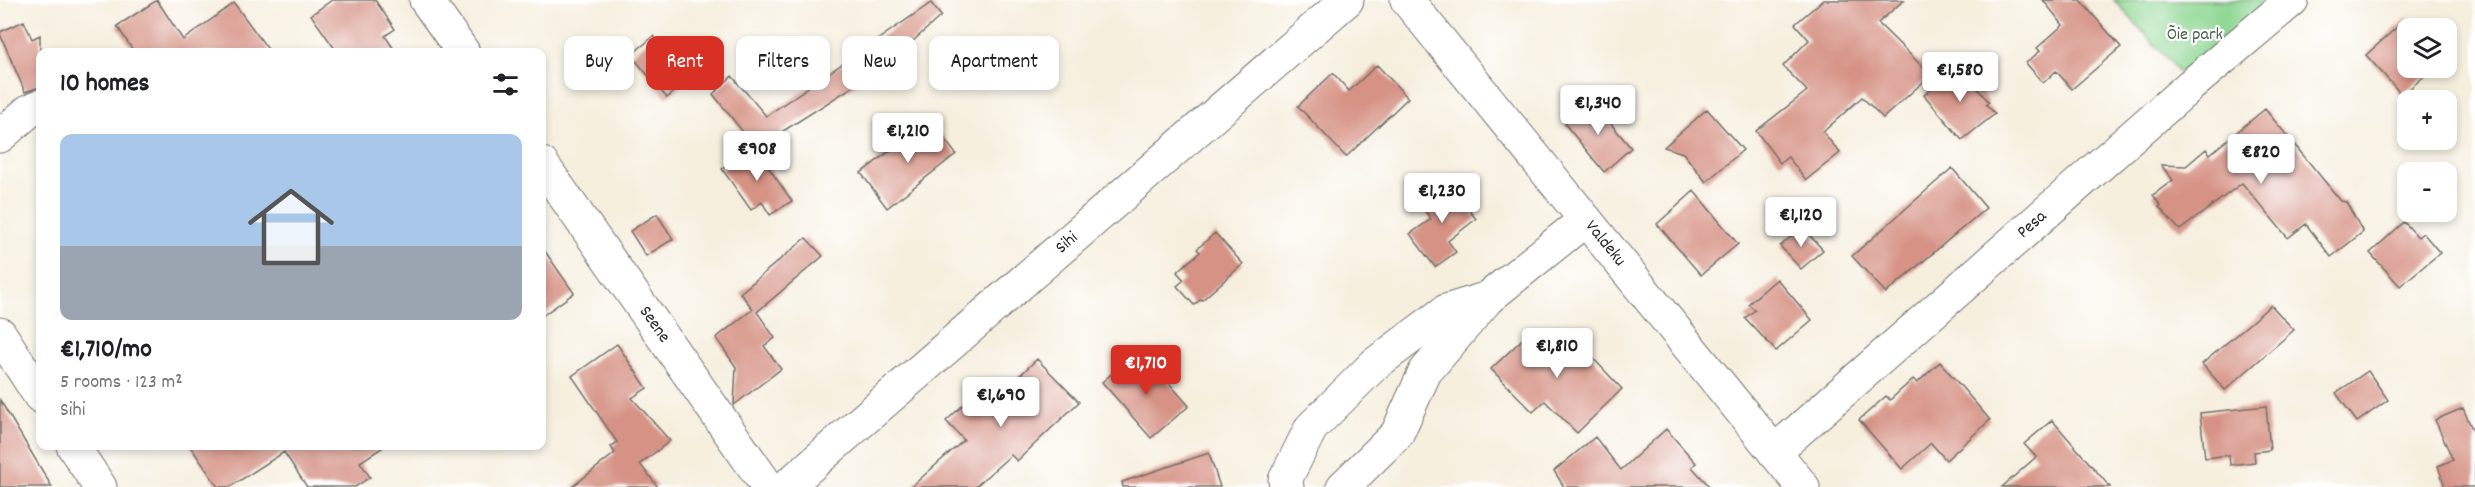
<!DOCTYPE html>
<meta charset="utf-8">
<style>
:root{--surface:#fff;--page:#f6f6f6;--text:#202124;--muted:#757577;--accent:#d93025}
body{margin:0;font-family:Dekko,sans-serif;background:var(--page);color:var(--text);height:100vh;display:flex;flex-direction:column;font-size:22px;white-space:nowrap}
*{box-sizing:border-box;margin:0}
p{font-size:20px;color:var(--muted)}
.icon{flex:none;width:33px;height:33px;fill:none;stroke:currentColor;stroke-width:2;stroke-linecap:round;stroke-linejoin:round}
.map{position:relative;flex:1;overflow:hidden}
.side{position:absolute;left:36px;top:48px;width:510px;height:402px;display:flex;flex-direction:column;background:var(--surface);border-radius:12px;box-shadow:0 3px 9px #0003}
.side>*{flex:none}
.hud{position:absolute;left:564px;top:36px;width:570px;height:54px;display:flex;gap:12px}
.fabs{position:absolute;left:2397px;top:18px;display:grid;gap:12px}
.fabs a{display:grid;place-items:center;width:60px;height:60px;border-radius:12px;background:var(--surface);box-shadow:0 3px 9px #0003;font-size:30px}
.price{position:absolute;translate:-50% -51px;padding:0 14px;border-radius:6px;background:#fff;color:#222;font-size:20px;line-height:39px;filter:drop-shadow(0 2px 3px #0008)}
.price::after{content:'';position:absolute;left:50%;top:36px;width:18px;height:14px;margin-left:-9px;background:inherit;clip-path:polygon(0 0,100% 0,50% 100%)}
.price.active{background:var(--accent);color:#fff}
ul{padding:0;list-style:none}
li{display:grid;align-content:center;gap:12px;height:318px;padding:0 24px}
li span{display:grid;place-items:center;height:186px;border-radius:12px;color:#555}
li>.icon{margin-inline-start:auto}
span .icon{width:108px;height:108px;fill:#fffc;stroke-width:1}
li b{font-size:26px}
h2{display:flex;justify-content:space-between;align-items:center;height:72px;padding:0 24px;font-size:26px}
.chip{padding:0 21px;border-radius:12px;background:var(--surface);box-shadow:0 3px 9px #0003;font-size:21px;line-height:54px}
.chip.active{background:var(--accent);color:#fff}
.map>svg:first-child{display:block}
</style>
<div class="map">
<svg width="2475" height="487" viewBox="0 0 2475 487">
<rect width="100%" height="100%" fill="#fff"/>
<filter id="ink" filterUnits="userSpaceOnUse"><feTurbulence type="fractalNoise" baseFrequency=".0167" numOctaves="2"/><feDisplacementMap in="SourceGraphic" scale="12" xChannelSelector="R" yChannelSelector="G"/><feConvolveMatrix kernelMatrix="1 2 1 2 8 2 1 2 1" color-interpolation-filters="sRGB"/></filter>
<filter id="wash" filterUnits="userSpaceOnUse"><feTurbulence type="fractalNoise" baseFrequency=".008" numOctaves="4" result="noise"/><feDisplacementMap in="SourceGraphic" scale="24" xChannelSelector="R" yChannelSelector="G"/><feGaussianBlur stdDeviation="1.35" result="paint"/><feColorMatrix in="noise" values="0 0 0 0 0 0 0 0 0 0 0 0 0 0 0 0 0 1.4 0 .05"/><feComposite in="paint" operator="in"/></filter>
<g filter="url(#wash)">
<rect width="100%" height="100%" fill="#f6efde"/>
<path fill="#8ed793" stroke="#5c815f" stroke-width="1.5" d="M2114 0H2292L2191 85Z"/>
<g id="blocks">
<path fill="#d69284" d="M157 0 183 40 234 3 270 52H134L117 26Z
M332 0H375L395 29 385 36 396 52H337L311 15Z
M1823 0H1904L1878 23 1931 75 1883 118 1862 97 1823 132 1840 153 1806 180 1788 157 1780 163 1756 131 1807 91 1783 66 1809 40 1795 24Z
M2043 0H2080L2121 47 2072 89 2056 71 2043 83 2026 63 2040 51 2037 48 2063 25Z
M931 3 941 16 884 67 780 133 783 137 761 155 713 94 732 76 766 116Z
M2407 18 2416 28H2408V68H2434L2402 95 2366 55Z
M24 21 32 39 40 35V87L25 92 0 34V32Z
M654 36 674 59 700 40 715 59 667 98 631 55Z
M1377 65 1408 98 1346 157 1298 106 1333 73 1349 91Z
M1959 67 1989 102 1986 104 1995 114 1962 140 1924 95Z
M1592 101 1631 148 1604 172 1565 124Z
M1707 109 1743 150 1706 182 1683 153 1664 147Z
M2265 109 2341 201 2346 202 2363 232 2331 257 2306 224 2288 238 2242 183 2180 230 2159 207 2161 206 2153 195 2173 180 2161 165 2186 166 2206 149 2210 154Z
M930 120 956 154 887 208 861 173Z
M754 147 792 201 770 215 762 202 751 210 722 169Z
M1952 168 1986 208 1886 293 1852 256Z
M1446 182 1476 219 1448 241 1456 252 1435 267 1410 234 1431 219 1419 203Z
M1694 191 1738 244 1701 275 1657 224Z
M657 214 673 239 646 256 630 231Z
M2404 222 2418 237 2423 233 2440 253 2400 286 2370 253Z
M1802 227 1823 250 1801 269 1780 246Z
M1215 233 1243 264 1202 300 1201 299 1194 305 1177 286 1184 280 1177 272 1200 252 1197 249Z
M806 238 823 256 757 312 775 338 764 346 781 369 734 405 736 367 716 338 753 309 740 293Z
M542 247 574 293 542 316Z
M1777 279 1812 320 1776 351 1745 318 1755 310 1748 304Z
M2271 305 2294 330 2225 390 2202 364Z
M1533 329 1548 343 1555 337 1566 348 1575 339 1622 389 1577 433 1545 401 1533 412 1491 369Z
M617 344 647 388 632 398 670 441 640 464 658 487H572L615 453 611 447 617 442 572 376Z
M1131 357 1141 369 1150 361 1189 406 1151 438 1102 382Z
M1037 359 1079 402 1017 461 1011 455 975 487H911L964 440 946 421 974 395 986 408Z
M1940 362 1990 420 1946 460 1931 443 1902 469 1859 420 1886 396 1890 400 1913 379 1917 383Z
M2368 371 2388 400 2357 422 2336 393Z
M0 400 52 487H0Z
M2266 406 2270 450 2254 452 2255 462 2230 465 2229 455 2205 458 2200 413Z
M2463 408 2475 436V487H2445L2438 466 2453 460 2435 420Z
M2052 420 2110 487H2002L2036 457 2024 444Z
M1666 429 1696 463 1692 467 1710 487H1564L1554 471 1595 437 1621 470Z
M190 446H385L360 462 370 477 355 487H307L284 452 230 487H218Z
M1209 453 1220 487H1123L1122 482Z"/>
</g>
</g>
<g filter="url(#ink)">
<use href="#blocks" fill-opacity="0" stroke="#72706a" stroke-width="1.5"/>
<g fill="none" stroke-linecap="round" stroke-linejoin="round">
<g stroke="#72706a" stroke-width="35">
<g id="minor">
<path d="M426 0 463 52"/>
<path id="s1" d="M1407 0 1803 487"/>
<path d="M0 136 29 111 40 106"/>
<path id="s2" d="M542 164 768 487"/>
<path d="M0 334 40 396"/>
<path d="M73 446 100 487"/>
<path id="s3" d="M1774 452 2191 85 2292 0"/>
<path id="s4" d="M786 487 1347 0"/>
<path d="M1287 487 1285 480 1311 428 1375 364 1446 311 1488 298"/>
<path d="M1343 487 1397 434 1425 372 1488 298 1585 220"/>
</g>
</g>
<use href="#minor" stroke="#fff" stroke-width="33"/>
</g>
</g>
<g text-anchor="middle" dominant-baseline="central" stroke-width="4.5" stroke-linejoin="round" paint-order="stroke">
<g font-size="18" fill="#495f4a" stroke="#fff">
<text x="2195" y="35">Õie park</text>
</g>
<g font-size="18" fill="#2b2b2b" stroke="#fff">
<text stroke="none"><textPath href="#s3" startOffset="344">Pesa</textPath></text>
<text stroke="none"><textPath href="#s4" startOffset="372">Sihi</textPath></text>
<text stroke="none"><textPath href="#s1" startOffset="314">Valdeku</textPath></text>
<text stroke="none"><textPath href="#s2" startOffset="196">Seene</textPath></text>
</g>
</g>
</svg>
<div class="fabs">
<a><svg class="icon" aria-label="layers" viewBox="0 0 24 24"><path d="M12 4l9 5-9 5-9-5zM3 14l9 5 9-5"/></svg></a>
<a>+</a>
<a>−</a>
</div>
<b class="price" style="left:1960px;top:103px">€1,580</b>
<b class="price" style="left:1598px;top:136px">€1,340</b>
<b class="price" style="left:908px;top:164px">€1,210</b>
<b class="price" style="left:757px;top:182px">€908</b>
<b class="price" style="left:2261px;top:185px">€820</b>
<b class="price" style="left:1442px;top:224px">€1,230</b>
<b class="price" style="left:1801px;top:248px">€1,120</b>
<b class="price" style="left:1557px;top:379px">€1,810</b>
<b class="price active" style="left:1146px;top:396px">€1,710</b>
<b class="price" style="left:1001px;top:428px">€1,690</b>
<div class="hud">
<a class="chip">Buy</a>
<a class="chip active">Rent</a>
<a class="chip">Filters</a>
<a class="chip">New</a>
<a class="chip">Apartment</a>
</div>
<section class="side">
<h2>10 homes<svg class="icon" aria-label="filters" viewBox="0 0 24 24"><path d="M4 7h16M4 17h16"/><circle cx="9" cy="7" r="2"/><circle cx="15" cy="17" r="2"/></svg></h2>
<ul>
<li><span style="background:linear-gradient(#a9c7e8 60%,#9aa5b1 0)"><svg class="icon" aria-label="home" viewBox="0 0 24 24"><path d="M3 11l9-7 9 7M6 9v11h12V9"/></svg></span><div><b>€1,710/mo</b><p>5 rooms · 123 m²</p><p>Sihi</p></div></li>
</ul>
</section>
</div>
